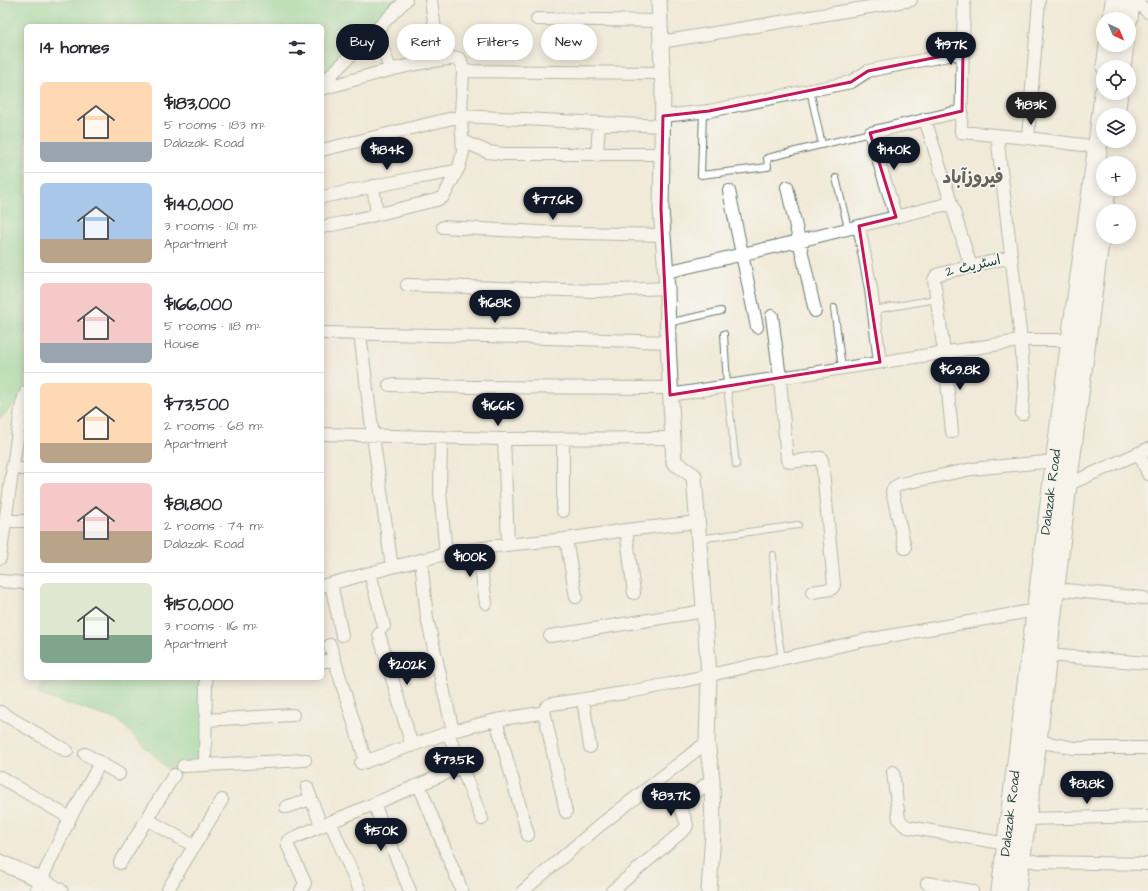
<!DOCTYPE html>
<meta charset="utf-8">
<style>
:root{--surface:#fff;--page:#f2f2f3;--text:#2b2b33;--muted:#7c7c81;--line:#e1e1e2;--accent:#111827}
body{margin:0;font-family:"Architects Daughter","Playpen Sans Arabic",sans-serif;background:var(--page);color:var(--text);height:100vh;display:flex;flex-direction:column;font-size:15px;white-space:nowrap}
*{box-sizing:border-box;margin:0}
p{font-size:13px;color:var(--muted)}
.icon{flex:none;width:22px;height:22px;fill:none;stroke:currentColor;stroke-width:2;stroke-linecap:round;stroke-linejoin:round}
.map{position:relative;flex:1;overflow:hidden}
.side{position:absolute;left:24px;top:24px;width:300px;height:656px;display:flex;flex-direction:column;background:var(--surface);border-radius:6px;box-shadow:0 2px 10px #0003}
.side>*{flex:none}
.banner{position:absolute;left:336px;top:24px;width:380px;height:36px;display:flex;gap:8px}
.needle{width:26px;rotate:136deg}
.controls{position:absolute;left:1096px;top:12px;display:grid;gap:8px}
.controls a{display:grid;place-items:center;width:40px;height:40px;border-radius:50%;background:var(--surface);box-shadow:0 2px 10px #0003;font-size:20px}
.price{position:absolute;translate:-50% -34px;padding:0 9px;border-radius:14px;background:var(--accent);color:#fff;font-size:13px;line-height:26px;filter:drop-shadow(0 1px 2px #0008)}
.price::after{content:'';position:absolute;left:50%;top:24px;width:12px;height:9px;margin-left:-6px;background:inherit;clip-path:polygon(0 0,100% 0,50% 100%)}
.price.active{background:#222;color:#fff}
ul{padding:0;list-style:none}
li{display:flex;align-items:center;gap:12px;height:100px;padding:0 16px}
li+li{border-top:1px solid var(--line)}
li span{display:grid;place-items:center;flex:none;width:112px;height:80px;border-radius:6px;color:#555}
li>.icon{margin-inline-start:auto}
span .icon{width:48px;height:48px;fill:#fffc;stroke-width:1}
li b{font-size:17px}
h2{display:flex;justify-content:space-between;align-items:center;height:48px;padding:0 16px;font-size:17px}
.tag{padding:0 14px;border-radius:18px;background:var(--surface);box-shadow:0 2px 10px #0003;font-size:14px;line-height:36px}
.tag.active{background:var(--accent);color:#fff}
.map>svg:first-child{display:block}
</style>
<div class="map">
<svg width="1148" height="891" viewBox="0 0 1148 891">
<rect width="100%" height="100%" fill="#f6f6f2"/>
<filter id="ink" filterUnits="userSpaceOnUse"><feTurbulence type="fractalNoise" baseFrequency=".025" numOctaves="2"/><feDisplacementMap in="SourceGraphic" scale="8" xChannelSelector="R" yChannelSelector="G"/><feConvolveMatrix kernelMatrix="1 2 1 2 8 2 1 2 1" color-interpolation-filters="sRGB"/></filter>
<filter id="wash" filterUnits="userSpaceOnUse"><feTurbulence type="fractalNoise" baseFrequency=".012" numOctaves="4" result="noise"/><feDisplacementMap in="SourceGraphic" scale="16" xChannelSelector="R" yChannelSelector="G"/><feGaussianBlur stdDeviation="0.9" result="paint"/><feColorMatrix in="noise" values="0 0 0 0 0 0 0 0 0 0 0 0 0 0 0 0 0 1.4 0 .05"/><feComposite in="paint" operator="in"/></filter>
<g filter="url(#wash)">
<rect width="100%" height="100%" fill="#f1ead8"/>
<path fill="#83d392" stroke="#518863" d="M0 0H405L322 86V26H26V392L0 419Z
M45 678H206L205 765 183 766 176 777 118 720 37 694Z"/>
</g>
<g filter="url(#ink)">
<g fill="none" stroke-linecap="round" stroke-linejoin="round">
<g stroke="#687a6d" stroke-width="8">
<path id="service" d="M810 90 822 145
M703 112 701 175 768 167 767 158 870 133
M836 178 848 228
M834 308 842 368
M874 310 936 299
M668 323 721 311
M724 334 727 386 736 465
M699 539 798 525
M773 555 777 628 782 659"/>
</g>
<g stroke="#687a6d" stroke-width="14">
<path id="minor" d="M431 0 439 59
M964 0 961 132 1028 138 1098 147
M1130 3 1139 4 1148 12
M537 19 660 21
M376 29 390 69
M661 42 911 0
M463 71 662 73
M322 84 406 0
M322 89C367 76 411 62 458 58L461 60 463 71 461 116 463 152 459 167 446 192 443 197 436 200 342 223 322 227
M663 116 709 111 851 82 868 71 963 52
M925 119 971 267
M997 135 1021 340 1024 384 1022 414
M1028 138 1039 0
M463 141 488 152 504 154H662
M322 150 461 116 662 126
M597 155 599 123
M373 186 377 214
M787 187 815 311
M729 191 757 327
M322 197 415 178 456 171
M896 217 870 133 962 111
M859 226 871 289 880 362
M443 227 540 232 663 235
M666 272 799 241 951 203
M407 285 595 291 667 288
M772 316 780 378 787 460 791 462 819 458H821L822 460 834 585 833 587 831 589 812 592
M322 333 488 336 668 342
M360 334 373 436 392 567
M389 385 471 387 670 388
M670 395 1025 340H1071
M952 432 944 352 934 280 936 276 939 274 1011 257
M322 434 500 439 673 438
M441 438 440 492 446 554
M504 439 508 544
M1139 453 1148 474
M12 468 26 469
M1067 485 1148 449
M563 511V439
M5 521H26
M626 530 634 593
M566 539 576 597
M905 548 892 491 895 487 900 484 972 469 1055 461
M478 549 486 603
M0 558 22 403 26 392
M421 560 427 618 453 731
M370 573 384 626
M0 581 26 583
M331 584 342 635
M322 586 392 567 446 554 496 546 566 539 626 530 698 522
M1055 589 1144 598
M379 634 412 746
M550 636 704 611
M330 645 366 762
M1047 655 1148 663
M322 662 334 659
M583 699 590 747
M544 711 566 812
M0 712 67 751
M205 720 293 715
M496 720 528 835
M448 733 482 819
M1037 741 1074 748H1148
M85 754 119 774
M361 763 453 731 496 720 540 713 544 711C546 707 547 705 552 704L624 693 670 684 861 641 1036 610
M205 765 206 678
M183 766 305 760
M893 772 899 819 903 824 908 827 1007 844
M0 777 70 818
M419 785 462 891
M307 787 321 826
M374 804 410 891
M286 807 311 799
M147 819 194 846
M1026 819 1148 816
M330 822 360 891
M1020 859 1039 862 1148 864
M120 863 174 775
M927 883 972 891
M36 891 70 818 100 763
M167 891 222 800
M301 891 305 883 288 846V841L293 838 461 767
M523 891 599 826 707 742
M612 891 686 828 687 825C686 818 681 813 680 806L712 779"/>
</g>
<g stroke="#687a6d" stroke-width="17">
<path id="tertiary" d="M659 0 663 88 661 209 667 288 668 342 674 462 694 476 709 675 707 742 712 779 713 833 709 891
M0 862 41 880 60 891"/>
</g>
<g stroke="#687a6d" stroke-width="21">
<g id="primary">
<path d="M1113 19 1115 0"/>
<path d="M1128 19 1130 0"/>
<path d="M1106 67 1109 45"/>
<path d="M1121 67 1124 45"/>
<path d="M1115 115 1118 93"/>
<path id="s1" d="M1001 891C1022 717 1044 543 1067 370 1079 277 1094 186 1104 93"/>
<path d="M1016 891 1037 741 1067 485 1106 189"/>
</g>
</g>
<use href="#service" stroke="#fff" stroke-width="6"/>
<use href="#minor" stroke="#fff" stroke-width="12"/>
<use href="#tertiary" stroke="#fff" stroke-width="15"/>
<use href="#primary" stroke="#fff" stroke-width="19"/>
</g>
</g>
<path d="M0 0H1148V891H0ZM963 52 962 111 870 133 896 217 859 226 880 362 670 395 661 209 663 116 709 111 851 82 868 71Z" fill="#f1ead8" fill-opacity=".55" fill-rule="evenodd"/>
<path fill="none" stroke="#c2185b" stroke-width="3" stroke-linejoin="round" d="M963 52 962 111 870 133 896 217 859 226 880 362 670 395 661 209 663 116 709 111 851 82 868 71Z"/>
<g text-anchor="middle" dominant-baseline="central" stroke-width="3" stroke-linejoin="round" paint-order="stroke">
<g font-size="14" fill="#1f3d34" stroke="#f6f6f2">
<text transform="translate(973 266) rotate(-13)">اسٹریٹ 2</text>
<text stroke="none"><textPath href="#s1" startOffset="402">Dalazak Road</textPath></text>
<text stroke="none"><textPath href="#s1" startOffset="78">Dalazak Road</textPath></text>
</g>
<g font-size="18" font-weight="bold" fill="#676559" stroke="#f6f6f2">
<text x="973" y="177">فیروزآباد</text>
</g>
</g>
</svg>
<div class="controls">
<a><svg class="needle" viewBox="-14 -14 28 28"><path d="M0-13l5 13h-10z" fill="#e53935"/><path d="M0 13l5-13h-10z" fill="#7c7c81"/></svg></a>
<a><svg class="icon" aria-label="locate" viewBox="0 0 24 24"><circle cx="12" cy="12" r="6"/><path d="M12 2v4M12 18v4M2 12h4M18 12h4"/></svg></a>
<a><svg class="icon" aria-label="layers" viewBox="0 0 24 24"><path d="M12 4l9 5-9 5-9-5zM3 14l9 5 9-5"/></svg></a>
<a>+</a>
<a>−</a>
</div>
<b class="price" style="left:951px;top:66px">$197K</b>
<b class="price active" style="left:1031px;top:126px">$183K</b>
<b class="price" style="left:387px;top:171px">$184K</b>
<b class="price" style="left:894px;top:171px">$140K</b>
<b class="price" style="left:553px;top:221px">$77.6K</b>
<b class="price" style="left:495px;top:324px">$168K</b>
<b class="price" style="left:960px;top:391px">$69.8K</b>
<b class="price" style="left:498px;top:427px">$166K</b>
<b class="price" style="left:470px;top:578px">$100K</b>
<b class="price" style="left:407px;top:686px">$202K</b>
<b class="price" style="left:454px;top:781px">$73.5K</b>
<b class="price" style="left:1087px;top:805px">$81.8K</b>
<b class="price" style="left:671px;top:817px">$83.7K</b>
<b class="price" style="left:381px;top:852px">$150K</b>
<div class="banner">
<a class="tag active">Buy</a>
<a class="tag">Rent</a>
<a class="tag">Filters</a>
<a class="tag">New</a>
</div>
<section class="side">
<h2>14 homes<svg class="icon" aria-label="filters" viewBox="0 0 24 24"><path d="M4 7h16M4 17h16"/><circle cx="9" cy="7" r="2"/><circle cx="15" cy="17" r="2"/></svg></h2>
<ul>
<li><span style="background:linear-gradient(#ffd9b3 75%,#9aa5b1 0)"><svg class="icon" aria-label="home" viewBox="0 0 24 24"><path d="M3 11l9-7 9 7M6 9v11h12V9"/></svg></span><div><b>$183,000</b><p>5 rooms · 183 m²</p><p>Dalazak Road</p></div></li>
<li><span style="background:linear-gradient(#a9c7e8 70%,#b9a48a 0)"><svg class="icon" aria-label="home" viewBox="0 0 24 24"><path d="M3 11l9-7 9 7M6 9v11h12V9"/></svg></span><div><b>$140,000</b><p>3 rooms · 101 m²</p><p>Apartment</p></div></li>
<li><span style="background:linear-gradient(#f6c9c9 75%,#9aa5b1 0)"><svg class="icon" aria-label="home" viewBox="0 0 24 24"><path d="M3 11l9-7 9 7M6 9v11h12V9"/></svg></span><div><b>$166,000</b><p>5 rooms · 118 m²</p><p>House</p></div></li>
<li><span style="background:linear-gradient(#ffd9b3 75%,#b9a48a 0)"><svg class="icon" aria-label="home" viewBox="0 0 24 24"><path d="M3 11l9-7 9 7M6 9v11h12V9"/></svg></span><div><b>$73,500</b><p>2 rooms · 68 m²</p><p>Apartment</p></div></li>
<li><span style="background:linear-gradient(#f6c9c9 60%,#b9a48a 0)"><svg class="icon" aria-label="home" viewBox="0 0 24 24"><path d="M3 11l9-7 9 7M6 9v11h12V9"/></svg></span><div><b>$81,800</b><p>2 rooms · 74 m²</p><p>Dalazak Road</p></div></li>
<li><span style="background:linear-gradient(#dfe7d0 65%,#7fa58c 0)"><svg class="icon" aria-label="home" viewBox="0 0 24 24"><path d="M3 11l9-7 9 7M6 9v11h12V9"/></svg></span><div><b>$150,000</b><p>3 rooms · 116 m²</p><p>Apartment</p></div></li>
</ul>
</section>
</div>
